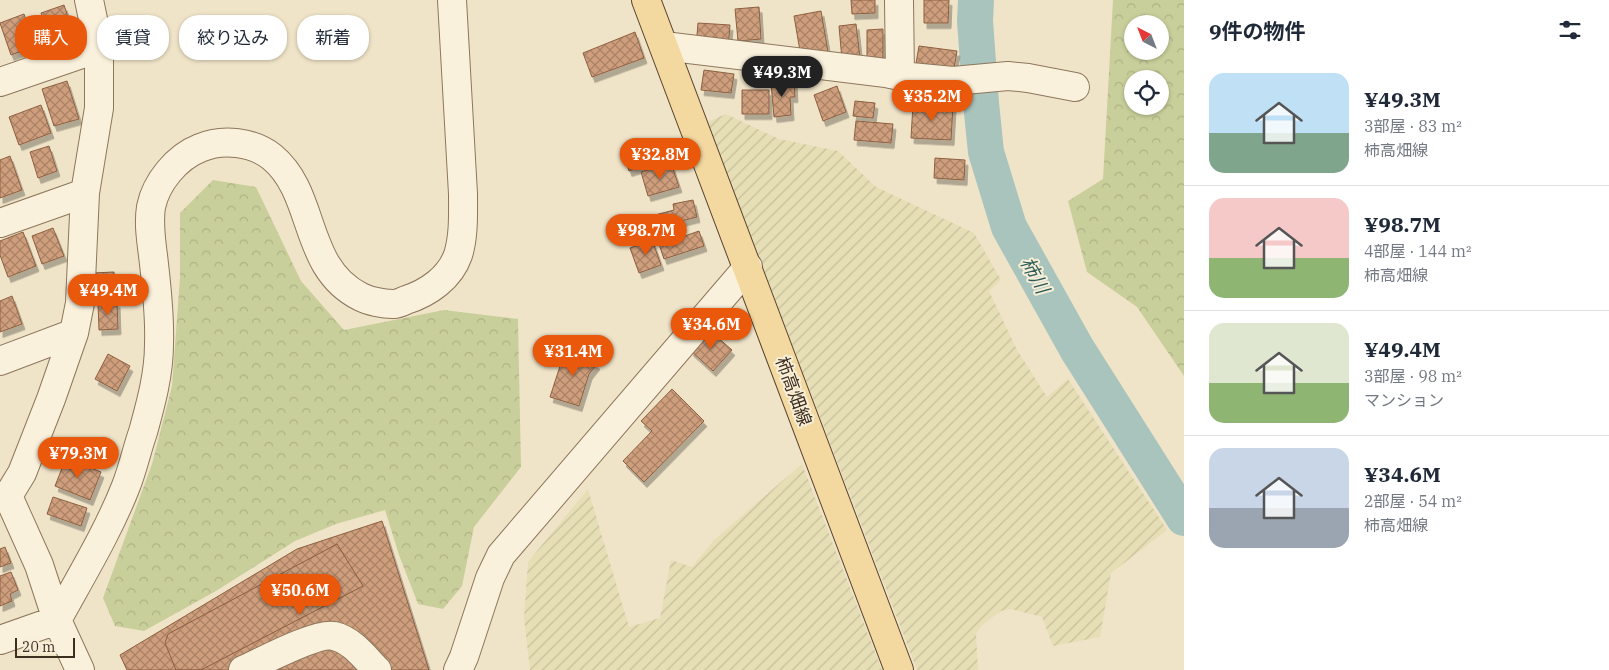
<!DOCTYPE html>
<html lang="ja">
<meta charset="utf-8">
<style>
:root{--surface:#fff;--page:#f2f2f3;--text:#1f2937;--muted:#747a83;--line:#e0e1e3;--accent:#ea580c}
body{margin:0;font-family:"IBM Plex Serif","Noto Sans JP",serif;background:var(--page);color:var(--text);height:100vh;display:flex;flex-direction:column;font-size:19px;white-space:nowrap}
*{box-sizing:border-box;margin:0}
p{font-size:16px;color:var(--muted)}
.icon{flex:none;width:28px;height:28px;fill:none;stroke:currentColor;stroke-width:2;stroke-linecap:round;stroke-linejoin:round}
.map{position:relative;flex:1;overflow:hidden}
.sheet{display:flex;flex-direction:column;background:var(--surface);width:425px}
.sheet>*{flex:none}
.guide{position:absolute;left:15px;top:15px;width:475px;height:45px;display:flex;gap:10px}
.needle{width:32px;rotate:318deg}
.controls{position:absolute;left:1124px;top:15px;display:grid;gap:10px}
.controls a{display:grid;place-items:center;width:45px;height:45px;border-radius:50%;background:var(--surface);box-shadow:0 1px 4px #0004;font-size:25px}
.scale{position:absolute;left:15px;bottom:12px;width:60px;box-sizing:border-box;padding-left:5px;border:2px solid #3d2e20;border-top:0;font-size:14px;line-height:18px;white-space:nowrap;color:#3d2e20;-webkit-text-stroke:4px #f7eed8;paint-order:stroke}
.price{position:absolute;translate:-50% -42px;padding:0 11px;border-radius:18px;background:var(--accent);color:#fff;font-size:16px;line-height:32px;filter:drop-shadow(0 1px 2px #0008)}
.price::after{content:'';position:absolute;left:50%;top:30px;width:15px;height:11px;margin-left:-8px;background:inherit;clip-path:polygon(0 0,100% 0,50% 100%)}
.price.on{background:#222;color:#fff}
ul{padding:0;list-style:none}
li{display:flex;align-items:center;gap:15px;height:125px;padding:0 25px}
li+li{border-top:1px solid var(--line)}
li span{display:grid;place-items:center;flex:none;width:140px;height:100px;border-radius:15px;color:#555}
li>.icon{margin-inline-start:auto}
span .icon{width:60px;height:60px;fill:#fffc;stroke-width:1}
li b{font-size:21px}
h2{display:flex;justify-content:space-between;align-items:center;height:60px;padding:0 25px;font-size:21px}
.tag{padding:0 18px;border-radius:20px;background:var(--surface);box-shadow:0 1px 4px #0004;font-size:18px;line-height:45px}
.tag.on{background:var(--accent);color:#fff}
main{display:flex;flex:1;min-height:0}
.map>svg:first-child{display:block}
</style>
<main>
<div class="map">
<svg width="1184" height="670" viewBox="0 0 1184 670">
<defs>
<pattern id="farmland-furrows" width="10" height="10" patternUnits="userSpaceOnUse" patternTransform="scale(1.25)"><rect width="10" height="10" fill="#e6deb5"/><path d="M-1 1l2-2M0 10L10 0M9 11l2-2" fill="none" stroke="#c6bf9b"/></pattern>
<pattern id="forest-crowns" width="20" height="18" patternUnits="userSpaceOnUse" patternTransform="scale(1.25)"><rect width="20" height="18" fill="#c9cf9b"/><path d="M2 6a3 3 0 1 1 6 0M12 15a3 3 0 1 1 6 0" fill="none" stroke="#aeb285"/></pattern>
<pattern id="building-cross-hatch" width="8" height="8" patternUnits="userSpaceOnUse" patternTransform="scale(1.25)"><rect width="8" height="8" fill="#cf9f7d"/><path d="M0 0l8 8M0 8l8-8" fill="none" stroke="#a98266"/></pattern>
<filter id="shadow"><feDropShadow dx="3" dy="5.5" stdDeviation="0" flood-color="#0004"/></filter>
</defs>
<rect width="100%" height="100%" fill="#f0e4c8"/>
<path fill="url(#farmland-furrows)" d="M726 114 779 139 838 151 876 187 974 233 1001 280 989 291 1017 350 1047 397 1068 379 1167 530 1111 573 1100 637 1053 646 1042 617 1011 609 1001 611 982 625 976 634 978 670H917L707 122Z
M802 464 882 670H530L524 618 528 562 588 489 629 627 660 618 671 560 692 567 714 540Z"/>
<path fill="url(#forest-crowns)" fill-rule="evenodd" d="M1113 0H1184V376L1137 307 1087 272 1068 201 1103 179ZM1132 24H1160V51H1132ZM1132 79H1160V106H1132Z
M213 180 256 187 301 281 344 330 444 310 518 319 521 467 474 527 462 586 443 609 418 604 399 555 385 510 336 524 295 541 216 591 144 631 115 626 103 598 152 464 172 386 180 277V213Z"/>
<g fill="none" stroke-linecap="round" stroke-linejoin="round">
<path stroke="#a9c4bc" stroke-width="36" d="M976 0 975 21 981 103 986 152 1009 227 1077 349 1184 518"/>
</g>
<path fill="url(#building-cross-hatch)" stroke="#8d5f41" filter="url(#shadow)" d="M851 0H875V13L852 14Z
M924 0H949L948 23H924Z
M64 5 73 32 49 40 41 13Z
M759 7 761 39 738 41 735 9Z
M821 11 828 52 801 57 794 16Z
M24 14 35 46 11 55 0 23Z
M698 23 730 25 728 49 696 47Z
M856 24 860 58 842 60 839 26Z
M883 29V65H867V30Z
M635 32 644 58 592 77 583 53Z
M919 46 957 51 953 74 915 69Z
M704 70 734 74 731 93 701 90Z
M67 81 79 119 54 126 42 89Z
M794 81 795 97H790L791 115 774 117 771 83Z
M837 86 846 112 823 121 814 95Z
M742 90H769V114H742Z
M855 101 875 103 873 118 853 116Z
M913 104 953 106 951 140 911 138Z
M41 105 51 133 19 145 9 117Z
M856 121 893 124 891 143 854 140Z
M647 139 650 146 661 142 667 159 629 171 621 148Z
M49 146 57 171 38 178 30 152Z
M10 156 22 190 0 198V160Z
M935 158 965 160 964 180 934 178Z
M671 163 679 187 648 196 641 172Z
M693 200 697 217 657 227 655 215 674 210 673 204Z
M678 224 682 237 699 231 704 246 664 259 655 232Z
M53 228 64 256 42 264 32 236Z
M23 232 36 266 8 277 0 255V241Z
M652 240 661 265 639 273 630 248Z
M114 272 115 296 94 297 93 273Z
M12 296 22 324 0 332V301Z
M117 302 118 329 99 330 98 303Z
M709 330 732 350 713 371 690 350Z
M574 345 597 364 589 374 579 406 550 397 562 360Z
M108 354 130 366 117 391 95 379Z
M672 389 704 421 644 482 623 461 652 431 641 421Z
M66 458 101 472 90 500 55 486Z
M53 497 87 508 81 526 47 514Z
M382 521 429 670H127L120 655 297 549Z
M337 544 363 586 201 670H176L165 643 168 634Z
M5 547 11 563 0 567V549Z
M11 572 18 590 10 594 12 601 0 606V576Z"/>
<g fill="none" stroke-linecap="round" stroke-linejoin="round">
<g stroke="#8d765c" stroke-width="30">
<path id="minor" d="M899 0 900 76
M664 46 886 73 900 76 953 81 1008 76 1028 78 1075 87
M0 82 99 48
M0 223 85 193
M0 361 74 333
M0 498 8 496 22 473 51 399 74 333 80 303 85 193 99 108V48L89 0
M0 640 57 620 39 565 8 496
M80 670 57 620C81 576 108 532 126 486 133 468 137 449 143 432 151 403 159 374 159 344 160 317 157 290 154 264 152 245 148 226 151 207 156 182 177 157 200 148 223 138 253 142 272 157 317 194 302 268 361 297 369 301 383 304 393 304 397 304 402 302 406 300 428 293 450 278 458 255 464 236 463 214 463 194L452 0
M243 670C261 662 317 632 334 636 352 640 365 658 377 670
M458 670 464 657 490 578 501 555 748 267"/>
</g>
<g stroke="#5b4430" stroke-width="30">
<path id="major" d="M646 0 899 670"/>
</g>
<use href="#minor" stroke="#faf1dc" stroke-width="28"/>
<use href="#major" stroke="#f3d9a0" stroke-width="28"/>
</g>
<g text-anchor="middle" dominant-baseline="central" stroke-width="4" stroke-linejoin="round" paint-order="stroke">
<g font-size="18" fill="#3d2e20" stroke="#f7eed8">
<text transform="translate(794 391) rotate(70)">柿高畑線</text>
</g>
<g font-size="19" font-style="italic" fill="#2f5d5a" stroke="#f7eed8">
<text transform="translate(1035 275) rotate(61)">柿川</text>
</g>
</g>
</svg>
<div class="controls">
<a><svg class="needle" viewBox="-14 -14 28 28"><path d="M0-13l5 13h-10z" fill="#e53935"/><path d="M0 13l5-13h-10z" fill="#747a83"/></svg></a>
<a><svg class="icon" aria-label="locate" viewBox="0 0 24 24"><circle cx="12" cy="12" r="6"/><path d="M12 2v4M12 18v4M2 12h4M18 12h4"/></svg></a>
</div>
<div class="scale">20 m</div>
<b class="price on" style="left:782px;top:98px">¥49.3M</b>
<b class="price" style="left:932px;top:122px">¥35.2M</b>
<b class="price" style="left:660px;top:180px">¥32.8M</b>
<b class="price" style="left:646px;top:256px">¥98.7M</b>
<b class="price" style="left:108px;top:316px">¥49.4M</b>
<b class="price" style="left:711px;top:350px">¥34.6M</b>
<b class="price" style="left:573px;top:377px">¥31.4M</b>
<b class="price" style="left:78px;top:479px">¥79.3M</b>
<b class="price" style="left:300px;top:616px">¥50.6M</b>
<div class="guide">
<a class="tag on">購入</a>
<a class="tag">賃貸</a>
<a class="tag">絞り込み</a>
<a class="tag">新着</a>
</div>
</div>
<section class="sheet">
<h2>9件の物件<svg class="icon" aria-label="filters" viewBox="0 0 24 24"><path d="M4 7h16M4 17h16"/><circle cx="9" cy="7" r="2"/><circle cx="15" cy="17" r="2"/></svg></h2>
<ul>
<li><span style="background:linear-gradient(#bfe0f5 60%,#7fa58c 0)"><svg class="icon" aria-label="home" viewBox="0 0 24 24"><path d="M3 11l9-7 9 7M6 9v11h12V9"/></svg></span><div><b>¥49.3M</b><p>3部屋 · 83 m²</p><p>柿高畑線</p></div></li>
<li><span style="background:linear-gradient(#f6c9c9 60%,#8fb573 0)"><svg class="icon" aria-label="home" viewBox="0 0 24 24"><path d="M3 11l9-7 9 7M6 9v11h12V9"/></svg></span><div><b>¥98.7M</b><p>4部屋 · 144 m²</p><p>柿高畑線</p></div></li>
<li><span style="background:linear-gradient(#dfe7d0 60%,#8fb573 0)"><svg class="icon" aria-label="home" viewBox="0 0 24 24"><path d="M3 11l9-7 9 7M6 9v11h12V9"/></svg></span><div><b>¥49.4M</b><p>3部屋 · 98 m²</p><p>マンション</p></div></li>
<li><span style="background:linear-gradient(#c9d6e8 60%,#9aa5b1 0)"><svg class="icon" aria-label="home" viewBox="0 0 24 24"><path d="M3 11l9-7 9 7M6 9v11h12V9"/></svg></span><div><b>¥34.6M</b><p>2部屋 · 54 m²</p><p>柿高畑線</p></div></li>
</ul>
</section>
</main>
